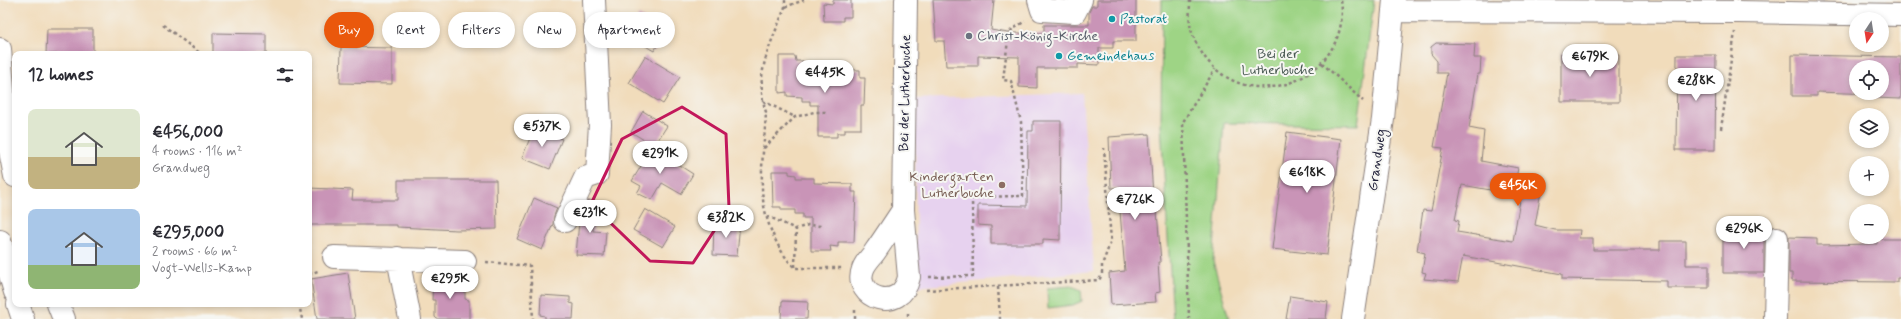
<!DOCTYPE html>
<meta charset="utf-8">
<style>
:root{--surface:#fff;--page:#f7f7f7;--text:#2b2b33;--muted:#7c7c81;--accent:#ea580c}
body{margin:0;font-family:Mynerve,sans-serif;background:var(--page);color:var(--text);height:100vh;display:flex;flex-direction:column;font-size:15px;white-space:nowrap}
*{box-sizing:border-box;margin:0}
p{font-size:13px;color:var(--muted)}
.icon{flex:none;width:22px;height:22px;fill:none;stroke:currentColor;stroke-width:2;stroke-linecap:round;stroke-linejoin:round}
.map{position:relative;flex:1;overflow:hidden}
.sheet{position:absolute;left:12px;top:51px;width:300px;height:256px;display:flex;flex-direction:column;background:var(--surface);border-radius:8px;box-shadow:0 2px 6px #0003}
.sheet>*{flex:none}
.top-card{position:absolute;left:324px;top:12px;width:380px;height:36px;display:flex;gap:8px}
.needle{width:26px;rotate:192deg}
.tools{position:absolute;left:1849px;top:12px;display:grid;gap:8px}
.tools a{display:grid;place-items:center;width:40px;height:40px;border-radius:50%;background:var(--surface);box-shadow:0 2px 6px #0003;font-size:20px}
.price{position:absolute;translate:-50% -34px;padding:0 9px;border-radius:14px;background:#fff;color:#222;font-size:13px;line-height:26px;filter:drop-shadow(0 1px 2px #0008)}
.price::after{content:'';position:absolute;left:50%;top:24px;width:12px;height:9px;margin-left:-6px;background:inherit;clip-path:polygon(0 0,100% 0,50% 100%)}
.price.selected{background:var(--accent);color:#fff}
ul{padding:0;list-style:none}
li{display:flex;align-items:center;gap:12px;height:100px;padding:0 16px}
li span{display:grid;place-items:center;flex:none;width:112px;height:80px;border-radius:8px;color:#555}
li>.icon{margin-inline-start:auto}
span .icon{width:48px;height:48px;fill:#fffc;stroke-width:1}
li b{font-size:17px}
h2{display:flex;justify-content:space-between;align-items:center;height:48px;padding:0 16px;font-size:17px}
.chip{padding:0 14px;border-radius:18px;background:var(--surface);box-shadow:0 2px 6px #0003;font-size:14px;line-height:36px}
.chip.selected{background:var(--accent);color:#fff}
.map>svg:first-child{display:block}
</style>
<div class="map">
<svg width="1901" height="319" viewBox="0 0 1901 319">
<rect width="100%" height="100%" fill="#f6f6f2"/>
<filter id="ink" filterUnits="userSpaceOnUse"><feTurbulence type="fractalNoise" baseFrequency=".025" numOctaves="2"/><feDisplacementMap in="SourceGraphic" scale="8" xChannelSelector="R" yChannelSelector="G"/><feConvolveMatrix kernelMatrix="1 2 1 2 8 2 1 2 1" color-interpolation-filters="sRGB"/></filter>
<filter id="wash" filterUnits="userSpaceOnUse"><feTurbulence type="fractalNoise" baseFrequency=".012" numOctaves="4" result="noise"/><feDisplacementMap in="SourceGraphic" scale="16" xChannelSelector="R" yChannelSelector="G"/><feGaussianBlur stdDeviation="0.9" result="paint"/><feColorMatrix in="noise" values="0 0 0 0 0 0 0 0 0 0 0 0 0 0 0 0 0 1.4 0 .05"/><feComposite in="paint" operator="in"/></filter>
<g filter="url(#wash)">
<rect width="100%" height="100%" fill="#f1dcbb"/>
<path fill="#e7d2ef" d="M1082 93 1094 271 916 287 915 99Z"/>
<path fill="#9ed485" stroke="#607b60" d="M1162 0H1374L1358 125 1224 123 1213 261 1229 319H1173L1161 125Z
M1072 286 1081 290 1082 301 1073 305 1048 308 1047 288Z"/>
<g id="blocks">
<path fill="#c994b7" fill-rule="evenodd" d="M833 0H851V17H843V21H824L823 3 833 4Z
M933 0H994L991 30 1008 33H1044V25H1089V12L1092 6H1097V0H1136V41H1113V48H1099V65L1078 64V68H1037V88L1019 87V57L978 56V66H946L944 41H936Z
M639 15 666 32 654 51 627 35Z
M47 29H93V54H46Z
M213 33 266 34V54H213Z
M1436 43 1475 44 1474 58H1481L1480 74H1478L1469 128 1484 131 1481 161 1518 168 1513 194 1462 185 1455 220 1459 221 1457 232 1513 241 1523 183 1542 186 1535 225 1555 230H1580L1579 238H1593V250H1660V241H1686V265H1709V288H1667V281L1562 279V274L1463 256 1458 282 1424 279 1426 273 1422 272 1425 253 1417 251 1423 210 1431 211 1443 148 1434 147 1447 73H1437V61L1431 54V47Z
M341 47 392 48V84L340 83Z
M1561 53 1619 54V102H1561Z
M1677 55H1716L1715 150H1676Z
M1792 55 1901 57V99L1874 98V94L1817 92V96H1792ZM1856 67H1882V93H1856Z
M645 56 680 77 663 104 629 83Z
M779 56H795L796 61H803V64L821 65V69L860 70V78H865L864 105H861V129H845V133H837V137H818V105H810V101H802V97L787 96V92L779 93Z
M643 111 667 126 654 146 631 132Z
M1033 121H1061L1060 240 1043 239V244H991V226L978 225V205L1027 206 1028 131H1033Z
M534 128 562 139 550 169 522 158Z
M1287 132 1341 139 1327 255 1272 249Z
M1149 134 1154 211H1157L1161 262H1158L1160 292 1155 293 1156 302 1111 305 1109 273 1125 271 1118 188H1111L1109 137Z
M652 148 693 174 681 194 662 183 652 200 637 193 641 186 632 181Z
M772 171H789V174L796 175V178H814V183L852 184V192H856L854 242H838V247L830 246 831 251H811V218H803V214H795V210H781V207H773Z
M398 180H496L497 229 457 230 397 227V225H309V188L353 190 352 200H398Z
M534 198 557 208 554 216 553 224 542 250 517 239Z
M588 201H595L593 231 606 232 604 256 576 255 579 221Z
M645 209 675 227 663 247 633 230Z
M714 222H740L737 256 713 255Z
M1723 228H1768L1764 238V273H1723Z
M1789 237 1817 238V245L1877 244V239H1901V278H1897V282L1792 281V273H1789Z
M348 273 355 319H317L311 279Z
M433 281 465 282V299L469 300V319H437L435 317V300H432Z
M541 295 570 297V303L574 304 573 319H545V316L540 315Z
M1290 296 1328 302 1326 319H1286Z
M782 301 808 302 807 319H781Z"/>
</g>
</g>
<g filter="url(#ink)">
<use href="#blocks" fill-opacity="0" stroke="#8a7f7b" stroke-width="1"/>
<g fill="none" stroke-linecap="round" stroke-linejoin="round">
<g stroke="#8a7f7b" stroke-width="24">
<path id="minor" d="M1039 0 1042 10 1075 12 1081 0
M1393 11 1738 12 1901 15
M903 210C893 225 884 239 874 253 870 258 865 263 863 269 852 298 901 315 909 277L903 210 906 0
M565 221 585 178 597 174 600 124 594 0
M334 257 465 261
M398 258 410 319
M1353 319 1383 119 1394 0
M1775 319 1777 238"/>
</g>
<g stroke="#8a7f7b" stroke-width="24">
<path id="major" d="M0 49 6 131 15 176
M0 241 15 292
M18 304 23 319
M58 304 64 319"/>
</g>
<path stroke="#8a7f7b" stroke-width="2.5" stroke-dasharray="3 3" stroke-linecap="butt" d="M785 0V7C772 43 753 72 766 112 765 136 761 162 762 186 762 213 775 249 795 268H843
M1190 0C1190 8 1189 17 1190 24 1192 37 1199 50 1207 60 1255 119 1352 75 1341 0
M785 7 804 0
M163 25 201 54
M1322 63 1363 101
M763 101 795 117
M1721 129 1735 32
M764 148 795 117 814 112H827
M767 216 796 229 808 225 821 226
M486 262 530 266 533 319
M795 267 796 229
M309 274 318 271
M929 277 973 276 972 197 1023 196 1021 122 1011 81 1003 80 1009 32 1025 21
M998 287 1000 319
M926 290 1099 280 1102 275V265L1111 241 1104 148
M299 304 302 319
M855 310V319
M908 313V319
M1189 319 1183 122 1215 69"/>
<use href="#minor" stroke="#fff" stroke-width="22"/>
<use href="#major" stroke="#fff" stroke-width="22"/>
</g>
</g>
<path fill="none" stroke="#c2185b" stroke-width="3" stroke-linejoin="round" d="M682 107 726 134 729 208 693 263 650 261 591 204 622 139Z"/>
<g fill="#0f9aa8" stroke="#f6f6f2" stroke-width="1.5">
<circle cx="1112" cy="19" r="4"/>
<circle cx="1059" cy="56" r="4"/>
</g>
<circle fill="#6b7280" stroke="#f6f6f2" stroke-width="1.5" cx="969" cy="36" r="4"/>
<circle fill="#8d6e63" stroke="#f6f6f2" stroke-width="1.5" cx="1002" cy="185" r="4"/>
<g text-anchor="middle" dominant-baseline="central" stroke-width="4" stroke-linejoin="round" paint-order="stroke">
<g font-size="14" fill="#0d838f" stroke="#f6f6f2" text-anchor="start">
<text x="1120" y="19">Pastorat</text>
<text x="1067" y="56">Gemeindehaus</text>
</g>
<g font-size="14" fill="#5b616d" stroke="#f6f6f2" text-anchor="start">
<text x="977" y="36">Christ-König-Kirche</text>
</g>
<g font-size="14" fill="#475751" stroke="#f6f6f2">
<text x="1278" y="54">Bei der<tspan x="1278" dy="16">Lutherbuche</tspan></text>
</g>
<g font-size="14" fill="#22223b" stroke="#f6f6f2">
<text transform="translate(905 93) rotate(-89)">Bei der Lutherbuche</text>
<text transform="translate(1377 160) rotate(-82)">Grandweg</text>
</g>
<g font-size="14" fill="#785e54" stroke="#f6f6f2" text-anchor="end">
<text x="994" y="177">Kindergarten<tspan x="994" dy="16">Lutherbuche</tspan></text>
</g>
</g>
</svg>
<div class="tools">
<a><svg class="needle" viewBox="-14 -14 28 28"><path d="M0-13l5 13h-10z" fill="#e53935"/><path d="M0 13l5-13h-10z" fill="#7c7c81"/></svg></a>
<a><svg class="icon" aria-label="locate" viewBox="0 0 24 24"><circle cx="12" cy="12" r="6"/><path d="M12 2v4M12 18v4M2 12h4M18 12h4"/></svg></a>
<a><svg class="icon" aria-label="layers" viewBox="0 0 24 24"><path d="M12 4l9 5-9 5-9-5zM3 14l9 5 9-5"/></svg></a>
<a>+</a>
<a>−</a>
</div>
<b class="price" style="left:1590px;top:78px">€679K</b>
<b class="price" style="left:825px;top:94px">€445K</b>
<b class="price" style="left:1696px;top:102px">€288K</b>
<b class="price" style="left:542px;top:148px">€537K</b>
<b class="price" style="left:660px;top:175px">€291K</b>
<b class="price" style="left:1307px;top:194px">€618K</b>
<b class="price selected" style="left:1518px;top:207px">€456K</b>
<b class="price" style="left:1135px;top:221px">€726K</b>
<b class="price" style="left:590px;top:234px">€231K</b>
<b class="price" style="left:726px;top:239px">€382K</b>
<b class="price" style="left:1744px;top:250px">€296K</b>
<b class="price" style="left:450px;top:300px">€295K</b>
<div class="top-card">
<a class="chip selected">Buy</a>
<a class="chip">Rent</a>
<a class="chip">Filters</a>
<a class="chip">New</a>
<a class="chip">Apartment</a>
</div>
<section class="sheet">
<h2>12 homes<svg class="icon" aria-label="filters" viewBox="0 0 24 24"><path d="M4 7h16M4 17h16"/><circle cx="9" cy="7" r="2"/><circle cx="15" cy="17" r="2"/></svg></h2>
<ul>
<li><span style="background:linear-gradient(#dfe7d0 60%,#c2b280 0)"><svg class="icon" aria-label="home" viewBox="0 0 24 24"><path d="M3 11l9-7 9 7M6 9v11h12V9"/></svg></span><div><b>€456,000</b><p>4 rooms · 116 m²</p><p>Grandweg</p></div></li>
<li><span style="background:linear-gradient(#a9c7e8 70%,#8fb573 0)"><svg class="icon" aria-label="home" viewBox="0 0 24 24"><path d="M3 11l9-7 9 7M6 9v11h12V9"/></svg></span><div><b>€295,000</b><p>2 rooms · 66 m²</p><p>Vogt-Wells-Kamp</p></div></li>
</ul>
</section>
</div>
